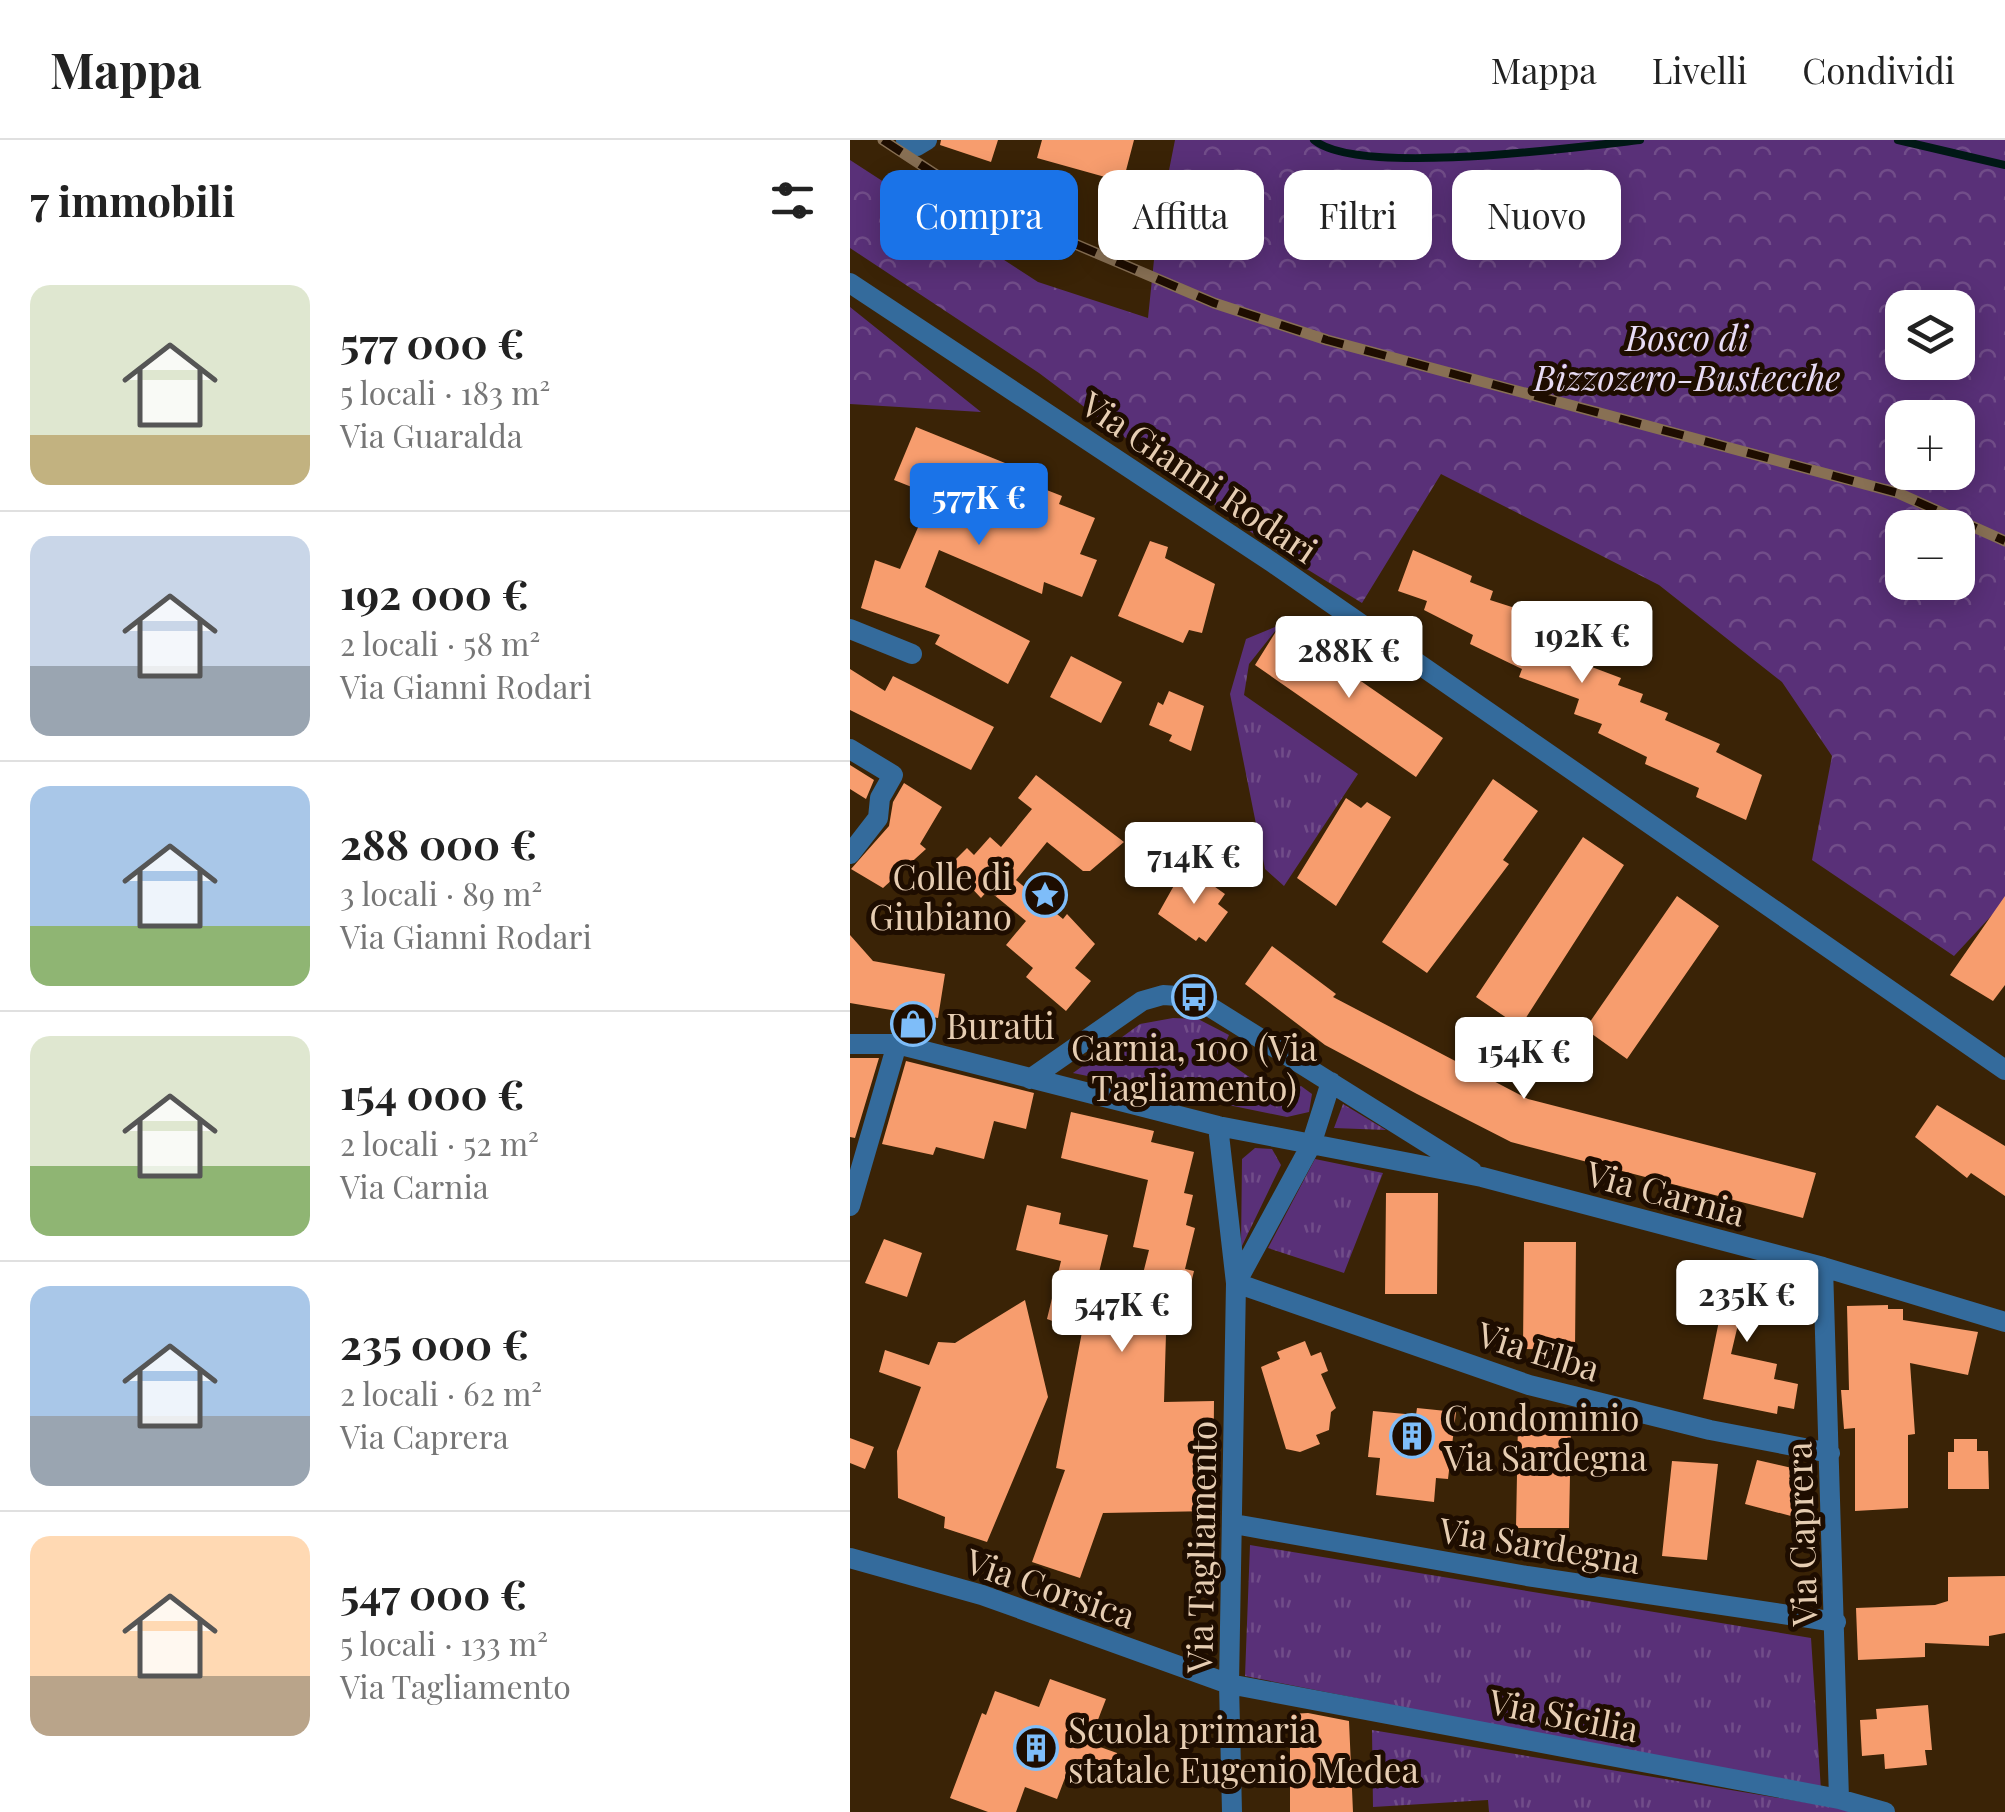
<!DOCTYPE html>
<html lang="it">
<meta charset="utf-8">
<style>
:root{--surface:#fff;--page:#f2f2f2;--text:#222;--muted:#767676;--line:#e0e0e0;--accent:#1a73e8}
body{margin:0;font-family:"Playfair Display",serif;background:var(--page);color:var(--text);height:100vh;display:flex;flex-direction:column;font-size:38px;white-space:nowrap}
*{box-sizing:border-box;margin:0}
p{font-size:32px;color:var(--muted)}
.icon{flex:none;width:55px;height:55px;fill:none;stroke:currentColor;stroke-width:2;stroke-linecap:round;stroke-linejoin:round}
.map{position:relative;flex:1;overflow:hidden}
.panel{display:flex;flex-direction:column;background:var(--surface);width:850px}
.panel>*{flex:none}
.hud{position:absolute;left:30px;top:30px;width:950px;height:90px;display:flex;gap:20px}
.tools{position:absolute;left:1035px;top:150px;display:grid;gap:20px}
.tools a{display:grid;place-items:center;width:90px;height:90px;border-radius:20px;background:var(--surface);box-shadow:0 5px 25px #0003;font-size:50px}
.price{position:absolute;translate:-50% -85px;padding:0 22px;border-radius:10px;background:#fff;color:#222;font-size:32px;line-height:65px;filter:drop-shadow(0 2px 5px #0008)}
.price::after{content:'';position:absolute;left:50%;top:60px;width:30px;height:22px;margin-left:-15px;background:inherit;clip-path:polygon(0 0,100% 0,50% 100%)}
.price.current{background:var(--accent);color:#fff}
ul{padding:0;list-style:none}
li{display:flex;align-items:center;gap:30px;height:250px;padding:0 30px}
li+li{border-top:2px solid var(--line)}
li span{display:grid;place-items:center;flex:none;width:280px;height:200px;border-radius:20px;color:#555}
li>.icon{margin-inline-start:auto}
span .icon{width:120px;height:120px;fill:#fffc;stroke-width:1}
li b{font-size:42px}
h2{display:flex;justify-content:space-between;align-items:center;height:120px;padding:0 30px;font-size:42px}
.chip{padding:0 35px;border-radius:20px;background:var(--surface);box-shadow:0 5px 25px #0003;font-size:35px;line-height:90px}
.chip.current{background:var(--accent);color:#fff}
header{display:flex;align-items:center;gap:60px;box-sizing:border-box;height:140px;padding:0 50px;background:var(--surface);border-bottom:2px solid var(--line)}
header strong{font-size:48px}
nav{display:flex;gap:55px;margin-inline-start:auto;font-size:35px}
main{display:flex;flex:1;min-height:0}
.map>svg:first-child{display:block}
</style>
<header>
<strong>Mappa</strong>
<nav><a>Mappa</a><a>Livelli</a><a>Condividi</a></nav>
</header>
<main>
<section class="panel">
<h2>7 immobili<svg class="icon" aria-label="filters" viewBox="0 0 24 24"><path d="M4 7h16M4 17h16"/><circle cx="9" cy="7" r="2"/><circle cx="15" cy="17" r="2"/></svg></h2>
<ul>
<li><span style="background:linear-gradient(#dfe7d0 75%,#c2b280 0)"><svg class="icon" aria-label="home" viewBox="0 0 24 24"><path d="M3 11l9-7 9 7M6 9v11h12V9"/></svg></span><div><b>577 000 €</b><p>5 locali · 183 m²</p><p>Via Guaralda</p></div></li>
<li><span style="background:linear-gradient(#c9d6e8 65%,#9aa5b1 0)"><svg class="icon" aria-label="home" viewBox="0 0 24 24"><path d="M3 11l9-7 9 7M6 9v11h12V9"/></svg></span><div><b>192 000 €</b><p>2 locali · 58 m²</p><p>Via Gianni Rodari</p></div></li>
<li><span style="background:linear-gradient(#a9c7e8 70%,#8fb573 0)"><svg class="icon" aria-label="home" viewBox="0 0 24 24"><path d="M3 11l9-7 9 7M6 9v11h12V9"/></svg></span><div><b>288 000 €</b><p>3 locali · 89 m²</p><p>Via Gianni Rodari</p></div></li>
<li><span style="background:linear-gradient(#dfe7d0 65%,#8fb573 0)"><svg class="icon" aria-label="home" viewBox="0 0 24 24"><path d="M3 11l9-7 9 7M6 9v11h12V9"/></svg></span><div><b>154 000 €</b><p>2 locali · 52 m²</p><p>Via Carnia</p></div></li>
<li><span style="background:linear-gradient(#a9c7e8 65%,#9aa5b1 0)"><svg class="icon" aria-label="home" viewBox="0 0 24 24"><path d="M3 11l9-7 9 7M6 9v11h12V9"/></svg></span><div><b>235 000 €</b><p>2 locali · 62 m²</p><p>Via Caprera</p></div></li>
<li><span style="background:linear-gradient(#ffd9b3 70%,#b9a48a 0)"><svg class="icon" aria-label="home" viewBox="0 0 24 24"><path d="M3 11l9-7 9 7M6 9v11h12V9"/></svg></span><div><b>547 000 €</b><p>5 locali · 133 m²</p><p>Via Tagliamento</p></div></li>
</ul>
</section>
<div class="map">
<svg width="1155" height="1672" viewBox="0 0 1155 1672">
<defs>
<pattern id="grass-tufts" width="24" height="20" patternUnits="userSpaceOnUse" patternTransform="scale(2.5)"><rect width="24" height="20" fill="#593078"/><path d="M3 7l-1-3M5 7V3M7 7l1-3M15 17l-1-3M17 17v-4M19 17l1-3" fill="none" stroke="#714d89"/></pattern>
<pattern id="forest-crowns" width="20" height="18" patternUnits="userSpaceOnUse" patternTransform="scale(2.5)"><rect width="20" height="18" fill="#593078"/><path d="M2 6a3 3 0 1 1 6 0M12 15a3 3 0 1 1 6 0" fill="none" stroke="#714d89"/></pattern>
</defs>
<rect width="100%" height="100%" fill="#3a2306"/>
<path fill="url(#grass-tufts)" d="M430 485 399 524 394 555 508 634 434 746 415 729 380 554 396 499Z
M323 878 348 879 379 895 369 916 428 957 451 946 462 954 459 972 437 977 223 933 290 884Z
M493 964 536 990 484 988Z
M405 1008 422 1009 431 1025 391 1108 392 1019Z
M465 1019 533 1033 494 1133 418 1108Z
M400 1405 961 1498 971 1650 395 1536Z
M522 1590 1013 1672H639L638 1660 523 1667Z"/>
<path fill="url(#forest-crowns)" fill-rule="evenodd" d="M325 0H1155V761L1104 816 962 720 982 616 932 542 809 445 591 334 512 463 421 407 189 233 0 108V20L188 142 298 178 307 91ZM1052 168H1108V222H1052ZM1052 278H1108V332H1052ZM1052 388H1108V442H1052Z
M0 167 131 272 0 264Z"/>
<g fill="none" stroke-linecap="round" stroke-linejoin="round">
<path stroke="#011816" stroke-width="8" d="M464 0C507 37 728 7 790 0
M1048 0 1155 25"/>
</g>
<path fill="#f79d6e" d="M91 0H148L141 22 90 5Z
M192 0H284L273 42 187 18Z
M66 287 180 333 176 342 212 356 209 364 245 378 230 414 247 420 232 457 194 442 192 454 89 410 75 447 180 501 158 544 85 504 90 495 11 468 25 420 50 429 82 355 44 340Z
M300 401 318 407 315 418 365 444 352 493 339 490 333 503 268 476Z
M563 410 622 436 620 442 643 451 640 460 665 468 664 477 715 502 710 515 771 538 768 545 793 554 790 562 818 573 815 580 870 604 866 612 912 635 896 680 846 657 849 648 795 624 797 617 748 593 752 584 724 574 729 559 669 537 672 529 620 504 623 495 574 470 577 461 548 451Z
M430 485 593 598 566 637 405 525Z
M221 516 272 542 251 583 200 557Z
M0 529 35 551 43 536 144 587 121 630 0 570Z
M319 551 354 566 341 611 319 601 322 595 299 585 308 562 313 565Z
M0 625 24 640 16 659 0 649Z
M186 635 274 702 240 731H233L197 702 166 740 213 779 217 774 245 804 225 828 241 841 216 871 176 837 183 828 156 805 176 781 138 750 131 758 100 725 117 708 124 715 140 697 151 707 182 669 168 658Z
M643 639 688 671 653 720 659 724 577 833 532 802Z
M54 643 92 667 70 704 76 709 33 748 1 729 39 686 43 662Z
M496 658 511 668 517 662 541 677 486 766 447 738Z
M733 697 774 725 670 887 626 857Z
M344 732 375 754 368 764 378 772 356 802 349 797 346 801 308 774 331 733 340 739Z
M827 756 869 786 777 919 735 889Z
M1155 756V845L1143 861 1100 835Z
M0 795 23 821 95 834 88 878 0 863Z
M422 806 486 854 483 857 678 959 966 1033 953 1078 661 1002 567 954 475 905 395 844Z
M0 918H29L5 998 0 997Z
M56 921 184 953 176 989 144 981 134 1019 86 1007 83 1015 32 1004Z
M1087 965 1155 1006V1056L1121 1033 1117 1038 1065 997Z
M221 972 304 991 301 1002 344 1012 334 1053 343 1055 336 1085 345 1088 335 1129 344 1131 336 1164 317 1159 314 1262 364 1261 363 1371 253 1373 230 1438 182 1422 215 1330 206 1328 232 1192 197 1179 211 1121 166 1110 177 1065 211 1073 209 1084 258 1095 238 1178 280 1185 299 1110 283 1107 298 1040 211 1018Z
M536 1053H588L587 1154H535Z
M34 1099 72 1113 57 1157 15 1143Z
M674 1102H726L725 1210 673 1209Z
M867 1134 921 1146 922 1140 948 1146 940 1183 891 1172 881 1214 927 1224 924 1239 948 1244 944 1269 928 1266 927 1274 853 1259 870 1176 851 1171 857 1145 864 1147Z
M175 1160 198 1257 137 1402 94 1388 95 1377 48 1358 47 1311 71 1247 29 1232 35 1210 79 1225 88 1202 105 1203Z
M1038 1165V1169H1053V1180L1128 1192 1118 1235 1060 1223 1065 1294 1058 1295V1368L1005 1371V1288L994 1289 991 1250H999L997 1166Z
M455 1201 461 1216 471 1212 478 1231 471 1234 486 1268 481 1272 479 1290 466 1295 470 1304 450 1312 436 1309 411 1227 430 1219 427 1212Z
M567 1268 606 1272 598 1339 586 1338 584 1362 526 1355 530 1318 518 1317 523 1271 566 1275Z
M668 1281H721L719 1388H666Z
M0 1298 24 1307 15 1329 0 1323Z
M1104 1299H1127V1311H1138L1139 1349H1098V1312H1104Z
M907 1320 942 1328 939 1339 950 1342 941 1376 895 1364Z
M822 1321 868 1324 857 1420 812 1416Z
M1155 1436V1493L1139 1496V1506L1075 1503V1517L1008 1520 1006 1468 1085 1465 1098 1461V1437Z
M200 1539 256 1559 239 1603 267 1613 256 1644 218 1630 207 1659 175 1647 166 1672H138L100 1658 132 1573 136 1575 145 1551 189 1567Z
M1078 1565 1082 1610H1075L1077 1625 1035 1629 1034 1614 1012 1616 1010 1580 1027 1579 1026 1569Z
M458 1573 499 1581 503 1672H440V1574Z"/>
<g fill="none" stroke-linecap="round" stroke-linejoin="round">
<path stroke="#346b9c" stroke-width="20" d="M56 0 67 6 77 0
M0 143 423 423 1155 930
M0 489 62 514
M0 609 43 635 30 658 28 678 0 714
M0 904H47L368 986 632 1037 973 1127 1155 1182
M180 939 292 861 313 855 344 857 622 1031
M368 986 386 1143 379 1544 382 1672
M0 1066 47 904
M973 1127 989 1659
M386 1143 679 1245 860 1290 980 1313
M386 1143 461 1005 481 942
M384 1384 677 1436 986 1482
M0 1418 132 1455 379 1544 989 1659 1035 1672"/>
<g stroke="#887054" stroke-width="11">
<path id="rail" d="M33 0 131 64 364 163 477 200 1048 353 1155 401"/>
</g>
<use href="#rail" stroke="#1e0d00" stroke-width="8" stroke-dasharray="22" stroke-linecap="butt"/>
</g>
<defs>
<g id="sight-ring" transform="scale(2.25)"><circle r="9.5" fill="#1e0d00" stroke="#7ebdf9" stroke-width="1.5"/><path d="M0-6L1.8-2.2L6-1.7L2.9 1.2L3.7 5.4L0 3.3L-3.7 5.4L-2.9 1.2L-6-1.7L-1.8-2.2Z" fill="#7ebdf9"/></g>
<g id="bus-ring" transform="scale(2.25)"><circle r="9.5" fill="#1e0d00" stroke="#7ebdf9" stroke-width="1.5"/><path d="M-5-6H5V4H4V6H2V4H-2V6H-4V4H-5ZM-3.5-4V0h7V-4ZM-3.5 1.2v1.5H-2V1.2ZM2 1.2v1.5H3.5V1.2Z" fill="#7ebdf9"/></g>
<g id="shop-ring" transform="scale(2.25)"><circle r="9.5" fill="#1e0d00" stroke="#7ebdf9" stroke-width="1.5"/><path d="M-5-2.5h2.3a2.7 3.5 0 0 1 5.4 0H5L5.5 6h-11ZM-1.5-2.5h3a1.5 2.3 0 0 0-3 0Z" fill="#7ebdf9"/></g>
<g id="building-ring" transform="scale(2.25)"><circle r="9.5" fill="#1e0d00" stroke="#7ebdf9" stroke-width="1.5"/><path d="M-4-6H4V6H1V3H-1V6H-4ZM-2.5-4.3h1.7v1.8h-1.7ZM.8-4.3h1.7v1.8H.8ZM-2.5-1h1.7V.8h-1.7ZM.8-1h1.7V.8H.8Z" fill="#7ebdf9"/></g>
</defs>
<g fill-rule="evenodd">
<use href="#sight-ring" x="195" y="755"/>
<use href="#bus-ring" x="344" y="857"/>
<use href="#shop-ring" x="63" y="884"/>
<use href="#building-ring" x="562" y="1296"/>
<use href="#building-ring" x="186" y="1608"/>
</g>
<g text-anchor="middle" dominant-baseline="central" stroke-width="10" stroke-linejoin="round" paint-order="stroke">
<g font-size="35" font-style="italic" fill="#e8dcf5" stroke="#1e0d00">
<text x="837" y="196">Bosco di<tspan x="837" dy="40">Bizzozero-Bustecche</tspan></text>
</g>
<g font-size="35" fill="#e6cdb2" stroke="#1e0d00">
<text transform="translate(350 336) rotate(34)">Via Gianni Rodari</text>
<text transform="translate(816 1052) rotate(15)">Via Carnia</text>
<text transform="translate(689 1210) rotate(17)">Via Elba</text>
<text transform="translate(950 1394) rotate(-92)">Via Caprera</text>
<text transform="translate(690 1404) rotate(9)">Via Sardegna</text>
<text transform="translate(350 1407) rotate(-89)">Via Tagliamento</text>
<text transform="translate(201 1447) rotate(19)">Via Corsica</text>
<text transform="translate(714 1574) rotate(11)">Via Sicilia</text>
</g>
<g font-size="35" fill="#e6cdb2" stroke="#1e0d00" text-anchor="start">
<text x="162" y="735" text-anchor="end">Colle di<tspan x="162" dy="40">Giubiano</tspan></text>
<text x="96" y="884">Buratti</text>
<text x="344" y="906" text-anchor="middle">Carnia, 100 (Via<tspan x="344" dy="40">Tagliamento)</tspan></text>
<text x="594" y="1276">Condominio<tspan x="594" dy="40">Via Sardegna</tspan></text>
<text x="218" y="1588">Scuola primaria<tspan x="218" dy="40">statale Eugenio Medea</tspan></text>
</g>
</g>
</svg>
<div class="tools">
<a><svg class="icon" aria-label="layers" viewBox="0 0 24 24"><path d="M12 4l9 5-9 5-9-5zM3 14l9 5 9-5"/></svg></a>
<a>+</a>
<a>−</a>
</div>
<b class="price current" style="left:129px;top:408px">577K €</b>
<b class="price" style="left:732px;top:546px">192K €</b>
<b class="price" style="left:499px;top:561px">288K €</b>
<b class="price" style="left:344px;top:767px">714K €</b>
<b class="price" style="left:674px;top:962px">154K €</b>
<b class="price" style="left:897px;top:1205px">235K €</b>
<b class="price" style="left:272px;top:1215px">547K €</b>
<div class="hud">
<a class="chip current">Compra</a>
<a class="chip">Affitta</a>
<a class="chip">Filtri</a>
<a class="chip">Nuovo</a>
</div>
</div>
</main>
